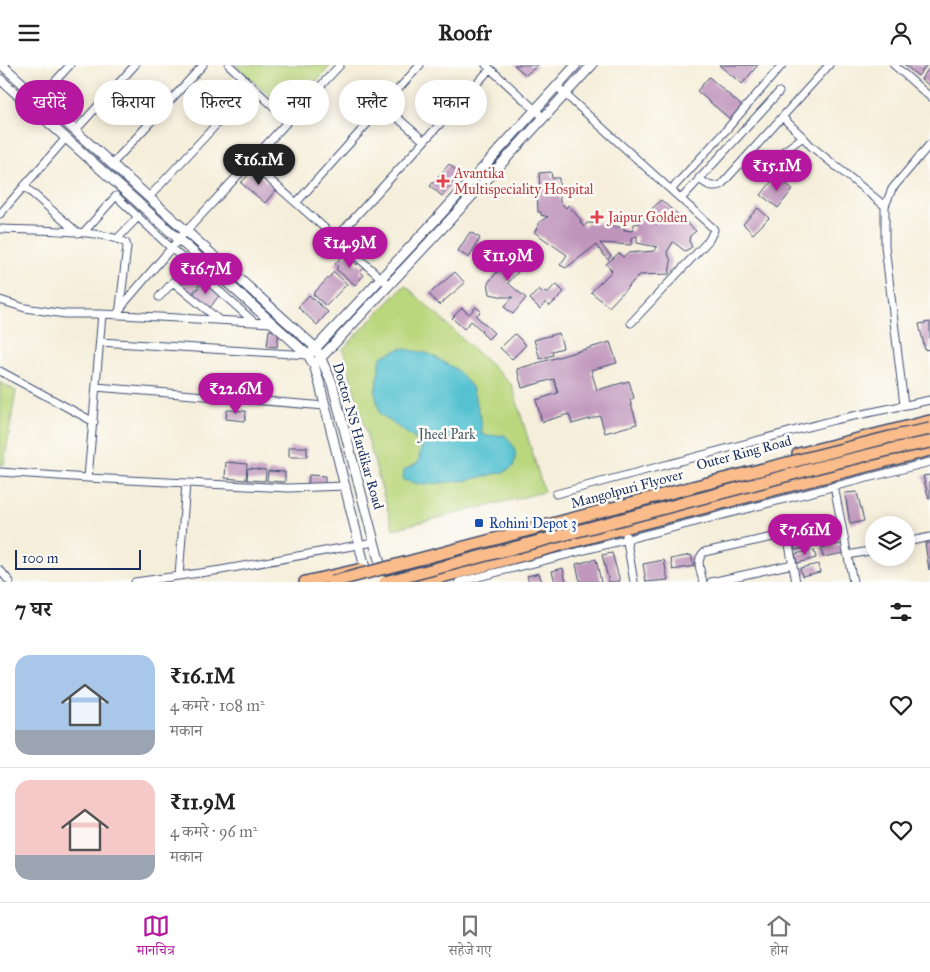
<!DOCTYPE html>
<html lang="hi">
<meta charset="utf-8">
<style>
:root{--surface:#fff;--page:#f2f2f2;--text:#222;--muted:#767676;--line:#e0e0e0;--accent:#b5179e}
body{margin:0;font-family:"IM FELL Great Primer","Noto Serif Devanagari",serif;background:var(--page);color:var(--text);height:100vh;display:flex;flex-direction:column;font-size:19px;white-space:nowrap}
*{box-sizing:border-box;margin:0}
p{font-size:16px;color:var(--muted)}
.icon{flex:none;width:28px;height:28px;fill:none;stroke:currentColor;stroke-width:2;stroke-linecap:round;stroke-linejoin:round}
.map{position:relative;height:517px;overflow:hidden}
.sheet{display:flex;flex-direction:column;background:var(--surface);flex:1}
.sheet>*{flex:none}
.top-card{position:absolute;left:15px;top:15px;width:500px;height:45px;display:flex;gap:10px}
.controls{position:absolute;left:865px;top:451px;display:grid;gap:10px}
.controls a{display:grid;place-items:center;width:50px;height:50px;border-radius:50%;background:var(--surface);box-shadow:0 2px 12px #0003;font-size:25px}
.scale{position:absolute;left:15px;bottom:12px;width:126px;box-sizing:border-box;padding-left:5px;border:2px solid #1b2f5e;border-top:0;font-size:14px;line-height:18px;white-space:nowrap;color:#1b2f5e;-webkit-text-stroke:4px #fdfcf7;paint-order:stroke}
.price{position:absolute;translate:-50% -42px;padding:0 11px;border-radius:18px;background:var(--accent);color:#fff;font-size:16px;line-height:32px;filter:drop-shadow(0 1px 2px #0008)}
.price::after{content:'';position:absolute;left:50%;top:30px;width:15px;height:11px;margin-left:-8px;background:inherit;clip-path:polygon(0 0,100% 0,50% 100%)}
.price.current{background:#222;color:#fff}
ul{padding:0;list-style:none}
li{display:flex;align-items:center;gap:15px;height:125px;padding:0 15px}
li+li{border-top:1px solid var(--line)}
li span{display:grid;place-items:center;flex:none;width:140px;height:100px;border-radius:15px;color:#555}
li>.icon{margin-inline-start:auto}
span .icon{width:60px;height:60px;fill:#fffc;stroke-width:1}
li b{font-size:21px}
h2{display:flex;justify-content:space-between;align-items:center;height:60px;padding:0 15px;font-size:21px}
.pill{padding:0 18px;border-radius:22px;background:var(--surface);box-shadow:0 2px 12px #0003;font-size:18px;line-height:45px}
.pill.current{background:var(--accent);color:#fff}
header{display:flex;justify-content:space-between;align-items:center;height:65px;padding:0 15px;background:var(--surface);font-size:22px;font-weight:700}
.tab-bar{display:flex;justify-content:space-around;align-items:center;height:70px;border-top:1px solid var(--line);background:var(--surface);font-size:14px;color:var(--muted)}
.tab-bar a{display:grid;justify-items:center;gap:2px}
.tab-bar .current{color:var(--accent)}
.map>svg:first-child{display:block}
</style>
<header><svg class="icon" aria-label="menu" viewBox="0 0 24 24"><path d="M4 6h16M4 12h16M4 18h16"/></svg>Roofr<svg class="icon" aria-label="person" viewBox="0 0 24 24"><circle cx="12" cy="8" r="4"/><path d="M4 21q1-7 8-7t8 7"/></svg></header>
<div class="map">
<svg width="930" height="517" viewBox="0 0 930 517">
<rect width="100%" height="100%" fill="#fdfcf7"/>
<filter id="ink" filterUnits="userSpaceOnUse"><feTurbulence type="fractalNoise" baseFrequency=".02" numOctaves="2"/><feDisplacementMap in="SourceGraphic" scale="10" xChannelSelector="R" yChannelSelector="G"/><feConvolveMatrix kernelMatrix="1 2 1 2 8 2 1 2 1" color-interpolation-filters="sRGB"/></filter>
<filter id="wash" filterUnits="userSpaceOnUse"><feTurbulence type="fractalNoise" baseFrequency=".0096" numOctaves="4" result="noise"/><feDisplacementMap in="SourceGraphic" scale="20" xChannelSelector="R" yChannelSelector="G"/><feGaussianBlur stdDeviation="1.12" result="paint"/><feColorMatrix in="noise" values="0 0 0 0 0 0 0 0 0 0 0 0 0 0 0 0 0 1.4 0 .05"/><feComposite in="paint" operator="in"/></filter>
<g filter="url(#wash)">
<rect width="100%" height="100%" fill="#f5eeda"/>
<path fill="#bad77d" stroke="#6a836e" d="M235 0H331L288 48Z
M405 220 512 320 544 427 393 464 343 284Z
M0 317 16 326 4 399 0 400Z"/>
<path fill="#56c2d1" stroke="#387898" d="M401 283 430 289 457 305 472 322 481 353 482 369 487 371 505 370C515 382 518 387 513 402L504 407 468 415 423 420 403 415 404 405 418 398 422 379 380 349 375 328 381 292Z"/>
<g id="blocks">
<path fill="#bf95bc" d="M514 0H538L526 10Z
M719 0H758L742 19Z
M905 0H927L918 11Z
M930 2V21L921 14Z
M709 12 742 41 730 54 697 26Z
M449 99 460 109 442 131 430 121Z
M253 105 276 125 265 138 241 118Z
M551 107 552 113H559L560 137 566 143 568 140 581 155 580 157 584 162 587 158 611 159 613 162H624V165L633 166 634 159 640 158 639 156 661 135 696 166 690 171 689 176 692 182 685 186 673 177 667 187 671 196 669 209 639 210 609 242 591 227 612 206 606 199 619 188 623 192 627 188 655 186 657 182 637 178V171L631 173V180L600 178 611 191 608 195 596 180 566 203 560 200 567 190 534 167 539 160V157L548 152 541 150V147H538L537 125 540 126 539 108Z
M776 111 793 124 778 143 761 130Z
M758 143 769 153 753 169 743 159Z
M470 167 480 173 469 193 458 186Z
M510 182 527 197 508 218 526 233 513 249 504 242 513 232H504L490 229 488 218 502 201 506 204 514 195 506 188Z
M348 189 357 200 358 198 364 203 360 207 364 210 355 220 336 204 338 202 335 199 343 190 345 192Z
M189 202 204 213 191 230 176 219Z
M334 207 347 219 326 241 313 229Z
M455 207 465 218 439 240 429 229Z
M204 216 220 229 209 244 192 231Z
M556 219 564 227 550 241 546 237 540 244 530 234 539 224 543 228 545 226 547 228Z
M309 230 328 247 317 260 298 242Z
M476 242 481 246 476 251 494 268 488 274 481 267 482 266 471 256 464 264 452 253 462 243 469 249Z
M930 257V284L925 285 919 259Z
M269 265 279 266 277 282 267 281Z
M559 268 563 283 552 286 553 290 540 294 534 275Z
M515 269 526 280 512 294 500 283Z
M610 277 617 298 591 305 597 325 629 316 634 333 630 335 637 359 605 368 600 351 572 359 569 349 542 357 536 335 558 328 554 314 522 323 517 304Z
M227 345 246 346 245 356 226 354Z
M289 382H307V392H289Z
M226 397 247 399 246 415 225 413Z
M248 403 266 405 265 416 247 415Z
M268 406 285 407V417L267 416Z
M309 410 325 411V420H308Z
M930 410V434H929L923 411Z
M857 427 864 456 850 459 845 428Z
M838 458 840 468 819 473 816 462Z
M810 467 811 474 794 476V469Z
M811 475 812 482 795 485 794 478Z
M925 478H930V504L929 505Z
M842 479 844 488 823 492 821 483Z
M814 485 816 493 797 498 795 489Z
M612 488 620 516 616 517H609L602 490Z
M691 490 694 501 673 505 671 494Z
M596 494 601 517H580L576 499Z
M664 495 668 515 646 517 643 499Z
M818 499 820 507 802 511 800 503Z
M563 503 566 517H555L552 506Z
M539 508 542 517H529L527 511Z"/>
</g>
</g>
<g filter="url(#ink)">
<use href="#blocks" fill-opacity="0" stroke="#3c4c71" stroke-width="1"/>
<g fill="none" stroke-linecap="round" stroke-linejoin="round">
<g stroke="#3c4c71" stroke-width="9">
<path id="minor" d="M229 0 288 55
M486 0 543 52
M894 0 930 32
M556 21 713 163 714 165 709 175 631 258
M39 34 70 0
M383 40 424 76
M782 52 803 72
M75 66 135 0
M744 94 757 106 803 72 811 81 885 141
M250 97 389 220
M112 99 203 0
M699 113C707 120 711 123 721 120L829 0
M24 121 78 168
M671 125 726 65 782 0
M149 132 252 21
M681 134 779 27
M296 138 420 0
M0 149 66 73
M0 164C29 165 103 164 126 178L127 182 120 242
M83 168 116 131 171 183 254 257
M336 173 490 4
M117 174 138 152
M173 217 219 255
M159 232 189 200
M0 235 25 243 65 249H102L272 258
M116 250 126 236 179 174 340 0
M100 277 308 290
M0 306 94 357
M96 322 325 341
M904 340 885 181V141L892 124 930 79
M0 407 88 413 102 249
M88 413 288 423 346 421
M834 421 853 517
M556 429 834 355 930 335
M787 469 796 517
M626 471 634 517
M906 477 930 472
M848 490 874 485
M0 505 10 517
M179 511 186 418
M135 517 221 505 374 477
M459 517 930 397
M703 517C701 507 695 495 704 487L787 469 841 456
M711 517 793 499"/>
</g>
<g stroke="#3c4c71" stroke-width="11">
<path id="tertiary" d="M2 0 316 283 332 318 380 499
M0 14 308 290 314 300 320 320 365 503
M312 287 442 148 576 0
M317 297 448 157 592 0"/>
</g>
<g stroke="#3c4c71" stroke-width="14">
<path id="primary" d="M798 389 930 356
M305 517 362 504
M423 517 624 463 930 385"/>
</g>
<use href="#minor" stroke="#fff" stroke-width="7"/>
<use href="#tertiary" stroke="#fff" stroke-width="9"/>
<use href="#primary" stroke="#f9bc8a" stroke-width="11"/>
<g stroke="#3c4c71" stroke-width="14" stroke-linecap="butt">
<path id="trunk-bridge" d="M332 517 696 421 890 372 930 364
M385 517 823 401 893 384 930 377"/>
</g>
<use href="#trunk-bridge" stroke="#f9bc8a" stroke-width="11"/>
</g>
</g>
<g fill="#e0444e" stroke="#fdfcf7" stroke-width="2">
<path d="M440.5 108.5h5v5h5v5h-5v5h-5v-5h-5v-5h5z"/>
<path d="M594.5 144.5h5v5h5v5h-5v5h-5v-5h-5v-5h5z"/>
</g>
<rect fill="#1a4fb4" stroke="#fdfcf7" stroke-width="2" x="474" y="453" width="10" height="10" rx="2.5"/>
<g text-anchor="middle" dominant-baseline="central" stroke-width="5" stroke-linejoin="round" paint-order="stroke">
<g font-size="14" fill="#be3a42" stroke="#fdfcf7" text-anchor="start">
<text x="454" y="108">Avantika<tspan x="454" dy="16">Multispeciality Hospital</tspan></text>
<text x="608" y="152">Jaipur Golden</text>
</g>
<g font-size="14" fill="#435966" stroke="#fdfcf7">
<text x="447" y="369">Jheel Park</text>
</g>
<g font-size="14" fill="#1b2f5e" stroke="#fdfcf7">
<text transform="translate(358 371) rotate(74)">Doctor NS Hardikar Road</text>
<text transform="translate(744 388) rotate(-15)">Outer Ring Road</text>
<text transform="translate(627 424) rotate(-15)">Mangolpuri Flyover</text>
</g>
<g font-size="14" fill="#164399" stroke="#fdfcf7" text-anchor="start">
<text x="489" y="458">Rohini Depot 3</text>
</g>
</g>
</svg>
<div class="controls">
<a><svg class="icon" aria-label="layers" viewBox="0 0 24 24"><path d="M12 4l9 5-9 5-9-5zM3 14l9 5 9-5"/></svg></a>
</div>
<div class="scale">100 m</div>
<b class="price current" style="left:259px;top:121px">₹16.1M</b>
<b class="price" style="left:777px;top:127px">₹15.1M</b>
<b class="price" style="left:350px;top:204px">₹14.9M</b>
<b class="price" style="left:508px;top:217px">₹11.9M</b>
<b class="price" style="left:206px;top:230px">₹16.7M</b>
<b class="price" style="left:236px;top:350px">₹22.6M</b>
<b class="price" style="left:805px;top:491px">₹7.61M</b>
<div class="top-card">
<a class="pill current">खरीदें</a>
<a class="pill">किराया</a>
<a class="pill">फ़िल्टर</a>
<a class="pill">नया</a>
<a class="pill">फ़्लैट</a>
<a class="pill">मकान</a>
</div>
</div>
<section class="sheet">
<h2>7 घर<svg class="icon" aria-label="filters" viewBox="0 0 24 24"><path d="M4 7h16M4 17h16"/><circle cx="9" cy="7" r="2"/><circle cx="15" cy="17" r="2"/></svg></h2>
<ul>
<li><span style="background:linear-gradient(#a9c7e8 75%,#9aa5b1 0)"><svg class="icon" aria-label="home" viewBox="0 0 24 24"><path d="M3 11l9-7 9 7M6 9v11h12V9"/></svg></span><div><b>₹16.1M</b><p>4 कमरे · 108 m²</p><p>मकान</p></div><svg class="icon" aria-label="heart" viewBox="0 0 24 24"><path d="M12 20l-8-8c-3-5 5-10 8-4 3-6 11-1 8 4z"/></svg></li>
<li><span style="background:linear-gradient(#f6c9c9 75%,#9aa5b1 0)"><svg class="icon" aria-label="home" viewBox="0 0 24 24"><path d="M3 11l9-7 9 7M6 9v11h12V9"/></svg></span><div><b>₹11.9M</b><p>4 कमरे · 96 m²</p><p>मकान</p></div><svg class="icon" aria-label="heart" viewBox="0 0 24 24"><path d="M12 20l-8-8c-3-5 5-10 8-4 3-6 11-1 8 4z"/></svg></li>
</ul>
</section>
<nav class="tab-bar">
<a class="current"><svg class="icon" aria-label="map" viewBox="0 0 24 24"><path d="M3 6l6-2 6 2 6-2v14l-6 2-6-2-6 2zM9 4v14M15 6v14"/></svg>मानचित्र</a>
<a><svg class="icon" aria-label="saved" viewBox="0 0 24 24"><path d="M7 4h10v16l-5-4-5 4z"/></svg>सहेजे गए</a>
<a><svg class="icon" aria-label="home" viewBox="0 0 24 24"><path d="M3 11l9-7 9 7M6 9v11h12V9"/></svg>होम</a>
</nav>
